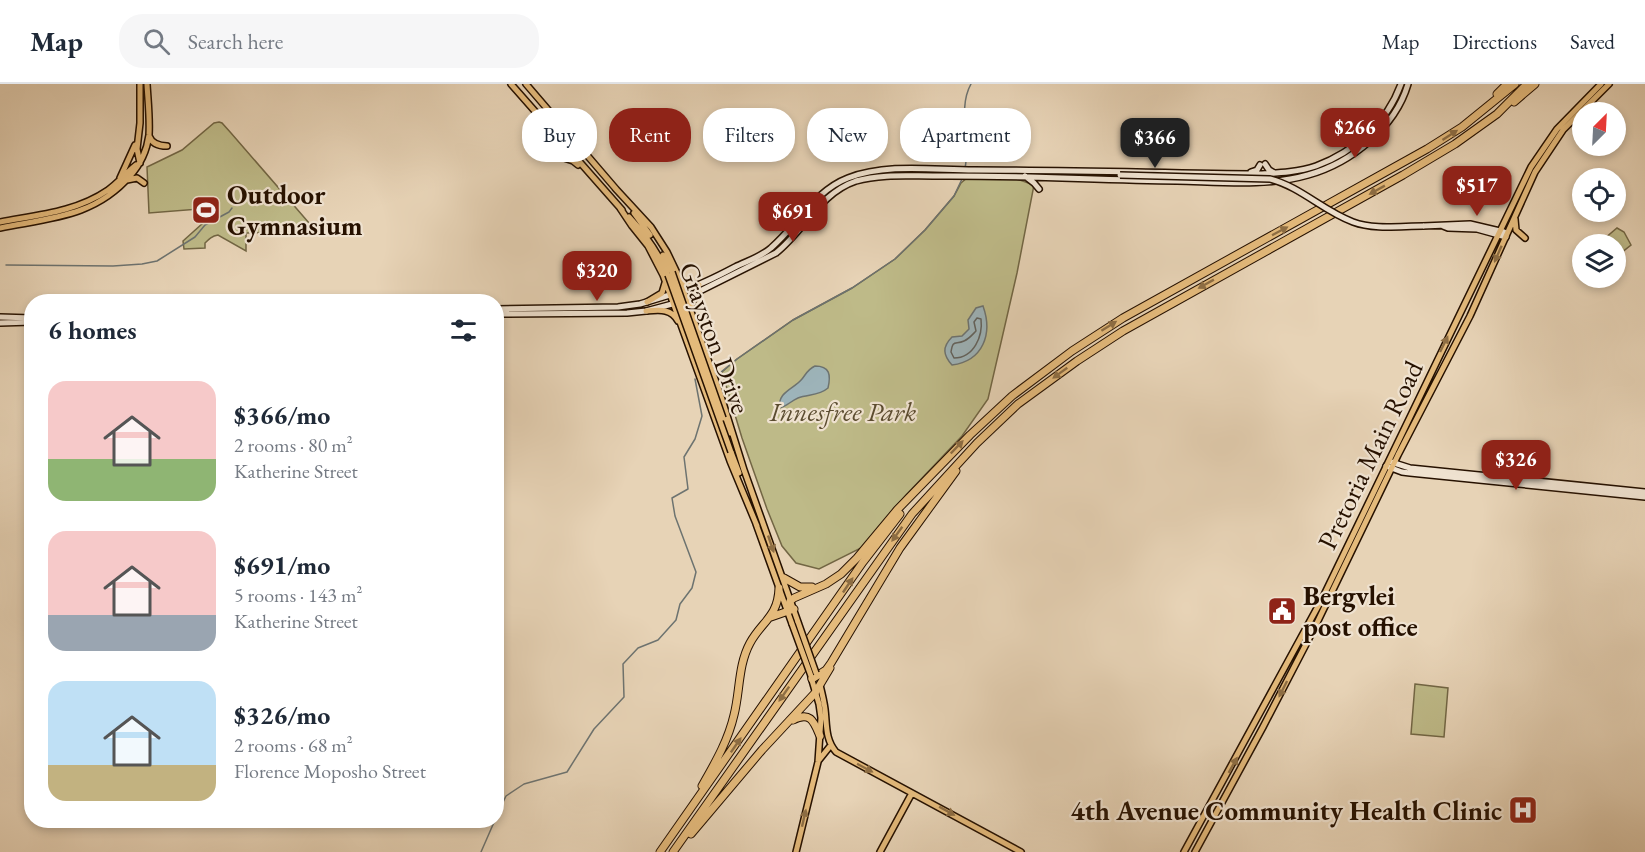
<!DOCTYPE html>
<meta charset="utf-8">
<style>
:root{--surface:#fff;--page:#f6f6f7;--text:#1f2937;--muted:#747a83;--line:#e0e1e3;--accent:#8f2418}
body{margin:0;font-family:"EB Garamond",serif;background:var(--page);color:var(--text);height:100vh;display:flex;flex-direction:column;font-size:22px;white-space:nowrap}
*{box-sizing:border-box;margin:0}
p{font-size:20px;color:var(--muted)}
.icon{flex:none;width:33px;height:33px;fill:none;stroke:currentColor;stroke-width:2;stroke-linecap:round;stroke-linejoin:round}
.map{position:relative;flex:1;overflow:hidden}
.sheet{position:absolute;left:24px;top:210px;width:480px;height:534px;display:flex;flex-direction:column;background:var(--surface);border-radius:24px;box-shadow:0 3px 9px #0003}
.sheet>*{flex:none}
.banner{position:absolute;left:522px;top:24px;width:570px;height:54px;display:flex;gap:12px}
.needle{width:39px;rotate:24deg}
.controls{position:absolute;left:1572px;top:18px;display:grid;gap:12px}
.controls a{display:grid;place-items:center;width:54px;height:54px;border-radius:50%;background:var(--surface);box-shadow:0 3px 9px #0003;font-size:30px}
.price{position:absolute;translate:-50% -51px;padding:0 14px;border-radius:12px;background:var(--accent);color:#fff;font-size:20px;line-height:39px;filter:drop-shadow(0 2px 3px #0008)}
.price::after{content:'';position:absolute;left:50%;top:36px;width:18px;height:14px;margin-left:-9px;background:inherit;clip-path:polygon(0 0,100% 0,50% 100%)}
.price.on{background:#222;color:#fff}
ul{padding:0;list-style:none}
li{display:flex;align-items:center;gap:18px;height:150px;padding:0 24px}
li span{display:grid;place-items:center;flex:none;width:168px;height:120px;border-radius:18px;color:#555}
li>.icon{margin-inline-start:auto}
span .icon{width:72px;height:72px;fill:#fffc;stroke-width:1}
li b{font-size:26px}
h2{display:flex;justify-content:space-between;align-items:center;height:72px;padding:0 24px;font-size:26px}
.chip{padding:0 21px;border-radius:24px;background:var(--surface);box-shadow:0 3px 9px #0003;font-size:21px;line-height:54px}
.chip.on{background:var(--accent);color:#fff}
header{display:flex;align-items:center;gap:36px;box-sizing:border-box;height:84px;padding:0 30px;background:var(--surface);border-bottom:2px solid var(--line)}
header strong{font-size:28px}
nav{display:flex;gap:33px;margin-inline-start:auto;font-size:21px}
.search{width:420px;height:54px;background:var(--page);display:flex;align-items:center;gap:15px;box-sizing:border-box;padding:0 21px;border-radius:24px;color:var(--muted);font-size:22px}
.map>svg:first-child{display:block}
</style>
<header>
<strong>Map</strong>
<div class="search"><svg class="icon" aria-label="search" viewBox="0 0 24 24"><circle cx="10" cy="10" r="6"/><path d="M15 15l6 6"/></svg>Search here</div>
<nav><a>Map</a><a>Directions</a><a>Saved</a></nav>
</header>
<div class="map">
<svg width="1645" height="768" viewBox="0 0 1645 768">
<rect width="100%" height="100%" fill="#e7d3b6"/>
<filter id="stains"><feTurbulence type="fractalNoise" baseFrequency=".00333" numOctaves="4"/><feColorMatrix values="0 0 0 0 .2 0 0 0 0 .09 0 0 0 0 .02 0 0 0 .5 -.17"/></filter>
<radialGradient id="worn" r=".72"><stop offset=".6" stop-color="#630" stop-opacity="0"/><stop offset="1" stop-color="#630" stop-opacity=".3"/></radialGradient>
<path fill="#beba88" stroke="#726644" stroke-width="1.5" d="M219 38 222 39 231 49 316 147 246 149V167L218 151C212 152 209 155 205 159V164L184 165 183 157 203 139 199 125 149 129 147 83 182 66 214 39Z
M967 94 1017 95 1034 101 1017 189 988 315 962 352 906 411 863 463 819 485 796 479 782 462 767 425 742 354 722 288 737 275 793 236 852 204 895 175 925 146 954 112 961 99Z
M1617 144 1624 148 1631 161 1616 173V160H1601L1604 155Z
M1415 600 1448 604 1444 653 1411 650Z"/>
<path fill="#9db4ba" stroke="#6d7370" stroke-width="1.5" d="M983 222C993 250 983 277 952 281 943 271 942 263 952 253L962 252 969 245 968 236 976 224Z
M815 282C830 282 831 291 828 304 819 312 808 310 798 314 791 317 787 322 780 324 777 308 794 305 802 295 806 290 808 285 815 282Z"/>
<g fill="none" stroke-linecap="round" stroke-linejoin="round">
<path stroke="#62625d" stroke-width="1.5" d="M977 234 981 235C983 252 974 274 954 274L951 268C953 255 955 261 964 257 969 255 973 250 976 247L974 238Z"/>
<path stroke="#6d7370" stroke-width="1.5" d="M965 84C971 57 957 25 971 0
M6 181 113 182 142 180 157 177 195 153 205 141 229 128 232 124
M721 288 737 275 793 236 852 204 895 175 925 146 954 112 962 95
M496 733 506 712 524 700 567 688 594 645 624 613 623 580 638 564 658 556 676 536 680 520 692 504 696 488 675 432 672 414 688 405 684 373 695 355 702 332 695 295
M481 768 495 736"/>
<g stroke="#261100" stroke-width="8">
<path id="secondary" d="M1265 80 1269 86 1274 89
M1251 88 1257 86 1260 81
M1025 92 1034 99 1039 105
M1423 142 1470 140 1504 148
M1443 142 1448 144 1477 145 1506 153
M682 207C700 201 718 192 735 183 747 177 761 173 771 164 798 141 814 107 848 94 887 79 933 86 974 86 1070 86 1165 89 1261 90 1279 89 1299 88 1316 82 1354 68 1387 39 1401 0
M684 215 776 169C804 147 820 109 856 97 880 90 907 92 933 92 1014 91 1095 96 1177 97 1220 98 1267 103 1308 91 1351 79 1395 44 1408 0
M496 225 618 223 640 220 673 210
M496 230 627 229 646 227 676 219
M0 233 32 234
M0 239 32 238
M1391 378 1410 384 1645 408
M1386 382 1402 388 1410 389 1645 413"/>
</g>
<g stroke="#261100" stroke-width="8">
<path id="primary" d="M140 0V39L137 65 140 79
M511 0 622 126
M526 0 616 105
M149 52C152 60 159 62 167 62
M587 70 586 63 589 54
M564 74 573 77 578 81
M120 94 135 61
M127 96 137 94 144 99
M615 104 651 143 667 168 678 191 720 309 744 386
M620 124 632 142 648 162 663 191 730 377 757 442
M634 129 650 151
M629 133C646 151 658 168 668 191
M1515 135 1516 146 1525 154
M0 138C37 131 76 128 108 106 118 99 126 89 136 81
M0 144C49 134 95 133 130 92 140 81 147 66 149 51 150 34 148 17 147 0
M663 171 672 188
M681 195 687 200 699 201
M647 218 662 209 665 199
M691 225 692 218 699 208
M646 227C659 226 671 224 678 237
M723 334 730 349
M731 368 739 389
M743 383 798 538
M756 440 792 540
M820 601C822 609 824 617 825 625 827 641 825 655 836 668L1021 768
M819 676 831 661
M796 768 818 678 821 634 819 620 811 593
M880 768 912 709
M1184 768 1322 515 1531 83 1557 45 1601 0
M1195 768 1263 643 1315 543 1398 371 1470 232 1535 88 1563 46 1609 0"/>
</g>
<g stroke="#261100" stroke-width="9">
<path id="highway" d="M1497 10 1507 0
M1514 18 1535 0
M784 494 800 503H812
M787 527 790 517 794 514 826 500 841 490 857 474 897 426 970 351 1012 312 1072 267 1123 234 1427 65 1462 43 1515 0
M771 533 794 525
M812 595 826 586 831 579 900 464 956 387
M793 636C811 627 814 638 820 652
M702 702C715 679 728 657 734 631 740 608 738 581 750 559 762 537 778 533 779 504
M691 750 762 666 815 609 830 584
M660 768 863 478 900 430
M673 768 912 430 977 359 1018 320 1077 277 1123 247 1403 91 1455 60 1497 30 1527 0"/>
</g>
<use href="#secondary" stroke="#efe2d0" stroke-width="5"/>
<use href="#primary" stroke="#e4ba7b" stroke-width="5"/>
<use href="#highway" stroke="#e4ba7b" stroke-width="7"/>
<g stroke="#261100" stroke-width="8" stroke-linecap="butt">
<path id="secondary-bridge" d="M1120 91 1270 95C1301 103 1323 127 1353 138 1374 146 1401 142 1423 142"/>
</g>
<g stroke="#261100" stroke-width="8" stroke-linecap="butt">
<path id="primary-bridge" d="M672 188 723 334
M668 191 731 368
M798 538 816 589
M792 540 811 592"/>
</g>
<use href="#secondary-bridge" stroke="#efe2d0" stroke-width="5"/>
<use href="#primary-bridge" stroke="#e4ba7b" stroke-width="5"/>
</g>
<defs><path id="oneway-solid" d="M-6-.8H1V-3.2L6.5 0L1 3.2V.8H-6Z" transform="scale(1.5)"/></defs>
<g fill="#8e6e44">
<use href="#oneway-solid" transform="translate(1450 51) rotate(-33)"/>
<use href="#oneway-solid" transform="translate(1377 106) rotate(151)"/>
<use href="#oneway-solid" transform="translate(1280 147) rotate(-28)"/>
<use href="#oneway-solid" transform="translate(1498 170) rotate(114)"/>
<use href="#oneway-solid" transform="translate(1206 200) rotate(151)"/>
<use href="#oneway-solid" transform="translate(1109 242) rotate(-32)"/>
<use href="#oneway-solid" transform="translate(1444 260) rotate(-64)"/>
<use href="#oneway-solid" transform="translate(1060 289) rotate(144)"/>
<use href="#oneway-solid" transform="translate(957 363) rotate(-46)"/>
<use href="#oneway-solid" transform="translate(897 450) rotate(126)"/>
<use href="#oneway-solid" transform="translate(771 460) rotate(71)"/>
<use href="#oneway-solid" transform="translate(848 501) rotate(-56)"/>
<use href="#oneway-solid" transform="translate(1283 605) rotate(117)"/>
<use href="#oneway-solid" transform="translate(784 610) rotate(125)"/>
<use href="#oneway-solid" transform="translate(736 661) rotate(-55)"/>
<use href="#oneway-solid" transform="translate(1233 681) rotate(-61)"/>
<use href="#oneway-solid" transform="translate(865 684) rotate(28)"/>
<use href="#oneway-solid" transform="translate(947 727) rotate(29)"/>
<use href="#oneway-solid" transform="translate(804 734) rotate(-77)"/>
</g>
<defs>
<g id="stadium-square" transform="scale(1.5)"><rect x="-9" y="-9" width="18" height="18" rx="4" fill="#8f2418" stroke="#efe2d0"/><path d="M0-5a6.5 5 0 1 0 0 10a6.5 5 0 1 0 0-10ZM-3.5-1.8h7v3.6h-7Z" fill="#fff"/></g>
<g id="civic-square" transform="scale(1.5)"><rect x="-9" y="-9" width="18" height="18" rx="4" fill="#8f2418" stroke="#efe2d0"/><path d="M-.6-6.5H3V-4.5H.6V-3L4-1V1h2V6H-6V1h2V-1L-.6-3ZM-1.2 2.5V6h2.4V2.5Z" fill="#fff"/></g>
<g id="hospital-square" transform="scale(1.5)"><rect x="-9" y="-9" width="18" height="18" rx="4" fill="#8f2418" stroke="#efe2d0"/><path d="M-5-5h3v3.5h4V-5h3V5h-3V1.5h-4V5h-3Z" fill="#fff"/></g>
</defs>
<g fill-rule="evenodd">
<use href="#stadium-square" x="206" y="126"/>
<use href="#civic-square" x="1282" y="527"/>
<use href="#hospital-square" x="1523" y="726"/>
</g>
<g text-anchor="middle" dominant-baseline="central" stroke-width="4.5" stroke-linejoin="round" paint-order="stroke">
<g font-size="27" font-weight="bold" fill="#261100" stroke="#efe2d0" text-anchor="start">
<text x="227" y="110">Outdoor<tspan x="227" dy="31">Gymnasium</tspan></text>
<text x="1303" y="511">Bergvlei<tspan x="1303" dy="31">post office</tspan></text>
<text x="1502" y="726" text-anchor="end">4th Avenue Community Health Clinic</text>
</g>
<g font-size="27" fill="#261100" stroke="#efe2d0">
<text transform="translate(715 254) rotate(70)">Grayston Drive</text>
<text transform="translate(1370 371) rotate(-64)">Pretoria Main Road</text>
</g>
<g font-size="27" font-style="italic" fill="#5b4c30" stroke="#efe2d0">
<text x="843" y="327">Innesfree Park</text>
</g>
</g>
<rect width="100%" height="100%" filter="url(#stains)"/>
<rect width="100%" height="100%" fill="url(#worn)"/>
</svg>
<div class="controls">
<a><svg class="needle" viewBox="-14 -14 28 28"><path d="M0-13l5 13h-10z" fill="#e53935"/><path d="M0 13l5-13h-10z" fill="#747a83"/></svg></a>
<a><svg class="icon" aria-label="locate" viewBox="0 0 24 24"><circle cx="12" cy="12" r="6"/><path d="M12 2v4M12 18v4M2 12h4M18 12h4"/></svg></a>
<a><svg class="icon" aria-label="layers" viewBox="0 0 24 24"><path d="M12 4l9 5-9 5-9-5zM3 14l9 5 9-5"/></svg></a>
</div>
<b class="price" style="left:1355px;top:75px">$266</b>
<b class="price on" style="left:1155px;top:85px">$366</b>
<b class="price" style="left:1477px;top:133px">$517</b>
<b class="price" style="left:793px;top:159px">$691</b>
<b class="price" style="left:597px;top:218px">$320</b>
<b class="price" style="left:1516px;top:407px">$326</b>
<div class="banner">
<a class="chip">Buy</a>
<a class="chip on">Rent</a>
<a class="chip">Filters</a>
<a class="chip">New</a>
<a class="chip">Apartment</a>
</div>
<section class="sheet">
<h2>6 homes<svg class="icon" aria-label="filters" viewBox="0 0 24 24"><path d="M4 7h16M4 17h16"/><circle cx="9" cy="7" r="2"/><circle cx="15" cy="17" r="2"/></svg></h2>
<ul>
<li><span style="background:linear-gradient(#f6c9c9 65%,#8fb573 0)"><svg class="icon" aria-label="home" viewBox="0 0 24 24"><path d="M3 11l9-7 9 7M6 9v11h12V9"/></svg></span><div><b>$366/mo</b><p>2 rooms · 80 m²</p><p>Katherine Street</p></div></li>
<li><span style="background:linear-gradient(#f6c9c9 70%,#9aa5b1 0)"><svg class="icon" aria-label="home" viewBox="0 0 24 24"><path d="M3 11l9-7 9 7M6 9v11h12V9"/></svg></span><div><b>$691/mo</b><p>5 rooms · 143 m²</p><p>Katherine Street</p></div></li>
<li><span style="background:linear-gradient(#bfe0f5 70%,#c2b280 0)"><svg class="icon" aria-label="home" viewBox="0 0 24 24"><path d="M3 11l9-7 9 7M6 9v11h12V9"/></svg></span><div><b>$326/mo</b><p>2 rooms · 68 m²</p><p>Florence Moposho Street</p></div></li>
</ul>
</section>
</div>
